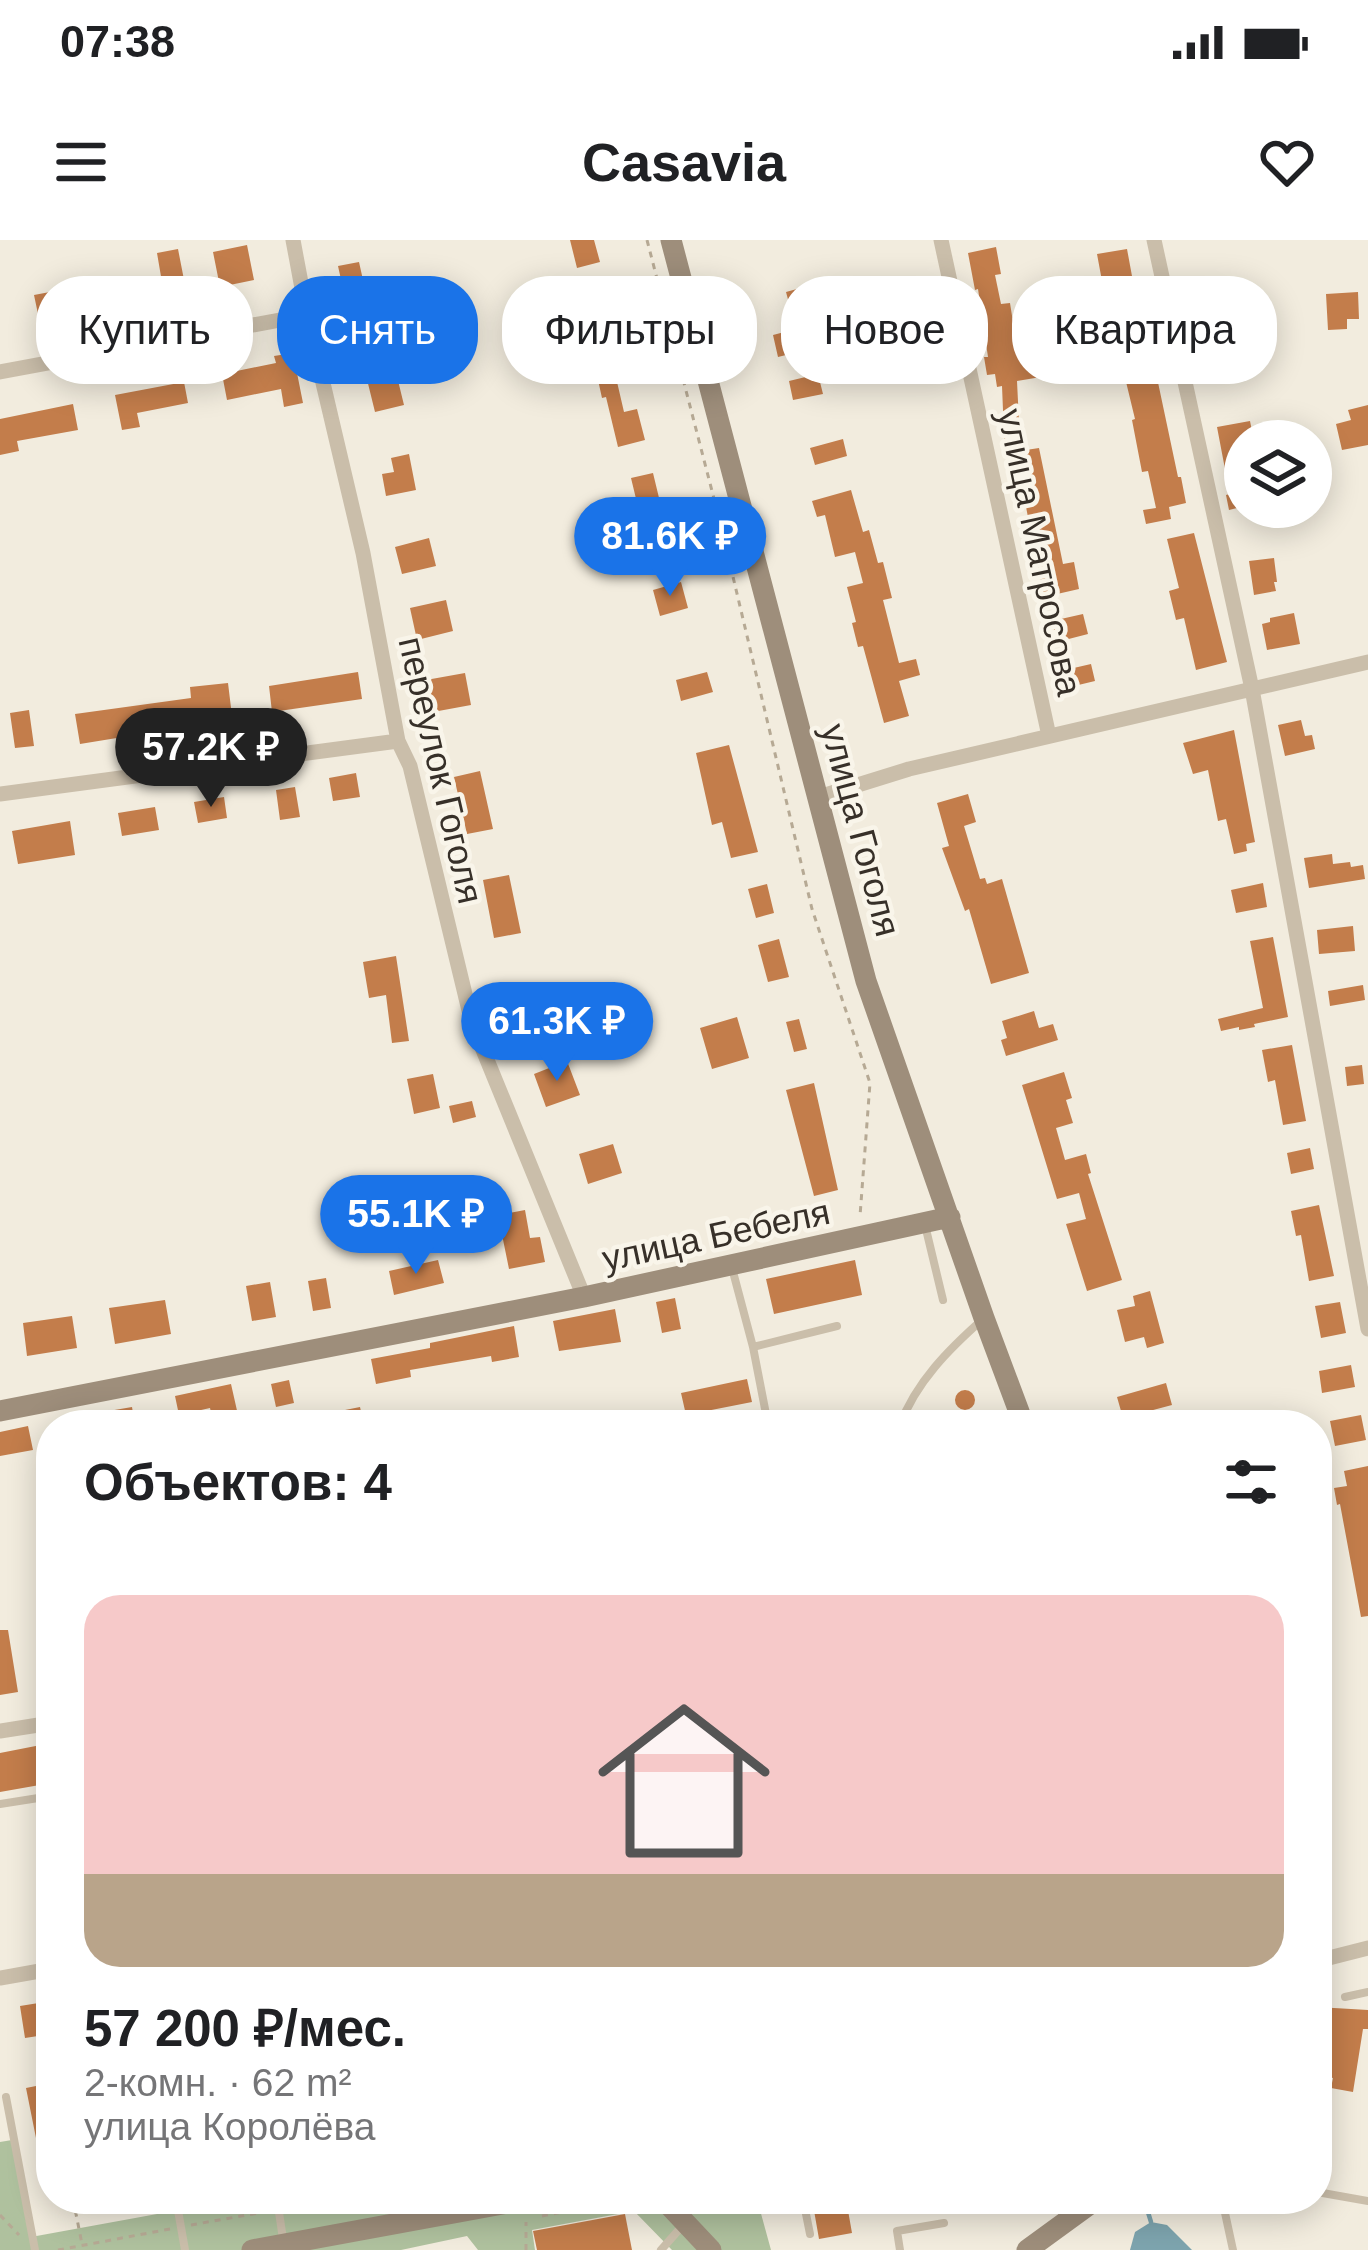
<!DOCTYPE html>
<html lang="ru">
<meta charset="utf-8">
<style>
:root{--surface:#fff;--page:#f6f6f6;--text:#202124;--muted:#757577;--accent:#1a73e8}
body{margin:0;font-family:Arial,sans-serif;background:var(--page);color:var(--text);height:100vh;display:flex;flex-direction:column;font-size:45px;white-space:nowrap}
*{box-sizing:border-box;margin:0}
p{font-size:39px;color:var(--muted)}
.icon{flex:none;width:66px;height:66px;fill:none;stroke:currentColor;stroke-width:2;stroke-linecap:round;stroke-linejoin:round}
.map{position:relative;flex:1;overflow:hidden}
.sheet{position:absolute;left:36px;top:1170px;width:1296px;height:804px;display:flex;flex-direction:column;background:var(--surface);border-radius:48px;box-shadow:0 6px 30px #0003}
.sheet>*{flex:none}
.guide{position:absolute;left:36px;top:36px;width:1296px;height:108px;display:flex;gap:24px}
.buttons{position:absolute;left:1224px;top:180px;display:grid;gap:24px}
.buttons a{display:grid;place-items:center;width:108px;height:108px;border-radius:50%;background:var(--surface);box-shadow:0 6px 30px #0003;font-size:60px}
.price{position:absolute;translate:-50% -102px;padding:0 27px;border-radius:42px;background:var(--accent);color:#fff;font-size:39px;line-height:78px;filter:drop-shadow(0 3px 6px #0008)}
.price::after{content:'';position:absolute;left:50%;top:72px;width:36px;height:27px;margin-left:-18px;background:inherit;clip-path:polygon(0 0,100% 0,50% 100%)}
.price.active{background:#222;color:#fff}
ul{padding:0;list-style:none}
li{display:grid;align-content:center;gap:24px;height:636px;padding:0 48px}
li span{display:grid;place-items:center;height:372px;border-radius:36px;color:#555}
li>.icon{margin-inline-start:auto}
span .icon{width:216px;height:216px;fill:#fffc;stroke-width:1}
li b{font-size:51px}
h2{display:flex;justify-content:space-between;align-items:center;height:144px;padding:0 48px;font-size:51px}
.pill{padding:0 42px;border-radius:48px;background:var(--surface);box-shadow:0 6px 30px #0003;font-size:42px;line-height:108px}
.pill.active{background:var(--accent);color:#fff}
.status{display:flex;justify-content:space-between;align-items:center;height:84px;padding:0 60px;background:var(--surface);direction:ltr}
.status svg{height:33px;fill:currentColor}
header{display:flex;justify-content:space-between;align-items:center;height:156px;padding:0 48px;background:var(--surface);font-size:54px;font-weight:700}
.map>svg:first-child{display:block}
</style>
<div class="status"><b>07:38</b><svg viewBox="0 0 49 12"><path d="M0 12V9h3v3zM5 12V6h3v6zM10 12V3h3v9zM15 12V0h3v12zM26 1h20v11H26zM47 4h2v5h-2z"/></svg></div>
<header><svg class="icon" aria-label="menu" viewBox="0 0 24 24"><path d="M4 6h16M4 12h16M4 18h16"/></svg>Casavia<svg class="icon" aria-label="heart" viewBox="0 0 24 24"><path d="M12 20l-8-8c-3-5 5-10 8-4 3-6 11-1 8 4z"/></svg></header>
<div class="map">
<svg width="1368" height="2010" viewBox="0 0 1368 2010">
<rect width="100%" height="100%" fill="#f2ecde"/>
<path fill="#afc19e" d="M12 1900 31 1997 157 1974 156 1959H265L266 1962 282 1959H757L771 2010H672L634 1971 532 1990 535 2010H478L467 1996 401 2010H0V1902Z"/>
<path fill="#7da4ae" d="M1151 1982 1167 1985 1192 2010H1130L1135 1992Z"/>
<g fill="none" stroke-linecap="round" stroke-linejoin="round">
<path stroke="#7da4ae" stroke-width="4.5" d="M1147 1969 1151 1982"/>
</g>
<path fill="#c37d4b" d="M570 0H594L600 22 577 28Z
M247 5 254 40 220 47 213 12Z
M996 7 1001 34 995 35 1001 64 1010 63 1013 82 1030 80 1041 137 1017 141 1020 203H1024L1026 210 1039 208 1063 324 1074 322 1079 349 1044 357 1021 242 1018 243 1013 218 1005 219 1002 146 997 147 995 134 987 135 984 117H988L978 49 975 50 968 13Z
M178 9 186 50 164 54 157 13Z
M1127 9 1132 36 1102 41 1097 14Z
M359 22 367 58 346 62 338 26Z
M129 37 132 54 38 74 34 55Z
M804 47 818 107 778 117 773 95 796 89 786 52Z
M1212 47 1215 60 1221 59 1225 80 1193 86 1187 53Z
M1358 52 1359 79H1347V89L1328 90 1326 54Z
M1140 66 1145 95 1119 100 1114 71Z
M613 79 619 100 608 103 624 172 637 169 645 200 618 207 606 157 602 158 596 131H598L586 87Z
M389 104 404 165 375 172 360 111Z
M1224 107 1228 140 1204 142 1201 109Z
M293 113 303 163 284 167 281 149 227 160 222 134 276 123 274 116Z
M1152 114 1178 237H1181L1186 263 1169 267 1171 279 1146 284 1143 270 1156 268 1148 231 1142 232 1132 180 1135 179 1120 117Z
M818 134 823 154 793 160 789 141Z
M184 142 188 163 137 173 140 187 122 190 115 155Z
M73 164 78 190 17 201 19 211 0 215V179Z
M1368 165V205L1342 210 1336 184 1351 180 1348 170Z
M1250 181 1254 201H1245V217L1239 219 1241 226 1225 229 1217 187Z
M843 199 847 216 815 225 810 208Z
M409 214 416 250 386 256 382 234 394 232 391 218Z
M653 233 660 262 638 267 631 238Z
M851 250 863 292 869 290 878 323 883 322 892 358 883 360 899 423 916 419 920 435 899 441 909 476 884 483 863 406 858 407 852 383 856 382 847 347 863 343 855 312 835 317 825 275 817 277 812 261Z
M1245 250V266L1229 270 1226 255Z
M1194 293 1227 422 1196 430 1184 378 1176 380 1169 351 1179 348 1167 299Z
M429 298 436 326 402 334 395 307Z
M1274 318 1277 342H1274L1276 351 1254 355 1249 321Z
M681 342 688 368 660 376 653 350Z
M446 360 453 391 417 400 410 368Z
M1294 373 1300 404 1267 410 1262 384 1270 382V378Z
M1083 374 1088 394 1057 402 1052 381Z
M1091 424 1095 441 1070 447 1065 430Z
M358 432 362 459 272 472 269 446Z
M707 432 713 452 681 461 676 440Z
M465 433 471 465 433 472 426 440Z
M228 443 232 476 173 483 174 487 128 493 129 496 80 504 75 474 191 458 190 447Z
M29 470 34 506 15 508 10 473Z
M1301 480 1305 496 1312 495 1315 509 1285 516 1278 485Z
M1234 490 1255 602 1246 604 1247 611 1234 614 1226 579 1218 581 1208 530 1193 534 1183 503Z
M729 505 758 612 731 618 722 582 712 585 696 513Z
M480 531 493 589 467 594 454 537Z
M356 533 360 557 333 561 329 538Z
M295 547 300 577 280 580 276 550Z
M968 554 976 582 964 586 980 639 985 638 987 644 1002 639 1029 733 991 744 969 669 965 671 942 608 949 606 937 563Z
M224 557 227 578 198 583 194 562Z
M155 567 159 590 122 596 118 573Z
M70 581 75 615 18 624 12 591Z
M1332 614 1333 624 1350 622 1351 627 1363 625 1365 639 1309 648 1304 618Z
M509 635 521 693 494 698 483 640Z
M1263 643 1267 667 1236 673 1231 650Z
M767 644 774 673 756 678 748 649Z
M1353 686 1355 711 1319 714 1317 690Z
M1273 697 1288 777 1254 784 1255 787 1239 790V787L1221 791 1218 779 1263 768 1250 701Z
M779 699 789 737 768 742 758 705Z
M396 716 409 801 392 803 386 755 369 758 363 722Z
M1363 745 1365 760 1330 766 1328 751Z
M542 764 549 798 515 806 508 771Z
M1034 771 1039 788 1053 784 1058 800 1006 816 1001 800 1007 798 1002 781Z
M737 777 749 818 712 829 700 788Z
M799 779 807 809 794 812 786 782Z
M1292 805 1306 881 1283 885 1275 840 1268 842 1262 810Z
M567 821 580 855 546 867 534 834Z
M1362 825 1364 844 1347 846 1345 827Z
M1064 832 1072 858 1066 860 1073 883 1056 888 1065 920 1086 914 1091 933 1088 934 1122 1040 1087 1051 1066 984 1086 979 1079 953 1057 959 1022 845Z
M433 834 440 868 414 874 407 839Z
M814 843 838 950 814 956 786 850Z
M472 861 476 877 453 883 449 866Z
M613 904 622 933 588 944 579 914Z
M1310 908 1314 929 1291 934 1287 913Z
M1319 965 1334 1036 1309 1041 1301 995 1296 996 1291 971Z
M525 970 530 998 540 997 545 1022 509 1029 498 975Z
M438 1020 444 1043 394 1055 389 1031Z
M855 1020 862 1055 774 1074 766 1039Z
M326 1038 331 1068 313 1071 308 1041Z
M270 1042 276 1077 252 1081 246 1046Z
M1150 1051 1164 1103 1147 1108 1144 1097 1125 1102 1117 1070 1135 1066 1133 1056Z
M675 1058 681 1089 662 1093 656 1062Z
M165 1060 171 1094 115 1104 109 1068Z
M1340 1062 1346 1093 1321 1098 1315 1066Z
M615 1069 621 1102 559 1111 553 1081Z
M72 1076 77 1108 27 1116 23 1083Z
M514 1086 519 1117 492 1122 491 1116 410 1130 411 1137 376 1144 371 1119 430 1108V1103Z
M1351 1125 1355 1147 1322 1153 1319 1131Z
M747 1139 752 1162 686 1175 681 1153Z
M289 1140 294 1163 276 1167 271 1144Z
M1166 1143 1172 1165 1123 1178 1117 1157Z
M231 1144 238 1175 213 1181 210 1168 179 1175 175 1156Z
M955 1160a10 10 0 1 1 20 0a10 10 0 1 1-20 0Z
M132 1167 135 1185H99L97 1173Z
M360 1167 364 1185H306L305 1178Z
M1361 1175 1366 1200 1335 1206 1330 1181Z
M28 1186 33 1210 0 1216V1192Z
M1368 1226V1376L1361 1377 1340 1264 1337 1265 1334 1248 1347 1246 1344 1231Z
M0 1390H8L18 1452 0 1455Z
M51 1503V1543L0 1552V1513Z
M51 1761V1794L25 1798 20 1766Z
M1317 1767 1368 1770V1789H1363L1353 1852 1331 1848 1333 1838 1317 1835 1322 1795H1317Z
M51 1843V1900L37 1903 26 1848Z
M812 1959H846L852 1993 819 1999Z
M625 1974 632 2010H537L533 1991Z"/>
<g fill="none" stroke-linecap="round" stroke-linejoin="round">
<path stroke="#b6a994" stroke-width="3" stroke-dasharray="6 6" stroke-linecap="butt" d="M647 0 719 278 812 669 870 843 860 976
M73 1959 82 2004
M292 1967 337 1959
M1113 1971 1132 1959
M0 1975 19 1995
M542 1976 628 1959
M191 1985 264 1972
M58 2010 170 1989
M526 2010V1982"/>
<path stroke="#cabeaa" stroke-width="8" d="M925 985 943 1060
M753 1107 837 1086
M717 1184 766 1174 753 1107 732 1028
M900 1185C916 1142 949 1109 983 1079
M47 1341 51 1364
M0 1564 51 1556
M1345 1757 1368 1752
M6 1857 35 2010
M1317 1952 1368 1961
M176 1959 185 2010
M277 1959 283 1999
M803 1959 810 1994
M1222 1959 1233 2010
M661 2010 684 1984
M900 2010 897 1991 944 1983"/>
<path stroke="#cabeaa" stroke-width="15" d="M293 0 307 75 363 313 398 501 410 526 472 783 584 1057
M941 0 1049 496
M1154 0 1252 449 1368 1089
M0 132 307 75
M0 554 398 501
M819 557 909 529 1368 422
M0 1491 51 1483
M1317 1721 1368 1708
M0 1738 51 1729"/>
<path stroke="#9e8e7b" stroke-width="21" d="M671 0 866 741 984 1078 1024 1185
M0 1171 584 1057 950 977
M663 1959 711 2010
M252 2010 529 1959
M1027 2010 1097 1959"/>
</g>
<g text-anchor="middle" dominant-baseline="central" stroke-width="9" stroke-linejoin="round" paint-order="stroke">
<g font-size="36" fill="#373029" stroke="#f9f5ea">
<text transform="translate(1040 312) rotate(78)">улица Матросова</text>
<text transform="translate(441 530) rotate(77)">переулок Гоголя</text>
<text transform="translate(861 590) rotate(75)">улица Гоголя</text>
<text transform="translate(716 995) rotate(-12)">улица Бебеля</text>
</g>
</g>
</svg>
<div class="buttons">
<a><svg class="icon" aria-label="layers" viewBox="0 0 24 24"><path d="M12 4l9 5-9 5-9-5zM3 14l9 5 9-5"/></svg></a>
</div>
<b class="price" style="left:670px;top:359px">81.6K ₽</b>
<b class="price active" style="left:211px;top:570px">57.2K ₽</b>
<b class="price" style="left:557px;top:844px">61.3K ₽</b>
<b class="price" style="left:416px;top:1037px">55.1K ₽</b>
<div class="guide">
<a class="pill">Купить</a>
<a class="pill active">Снять</a>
<a class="pill">Фильтры</a>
<a class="pill">Новое</a>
<a class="pill">Квартира</a>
</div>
<section class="sheet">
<h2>Объектов: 4<svg class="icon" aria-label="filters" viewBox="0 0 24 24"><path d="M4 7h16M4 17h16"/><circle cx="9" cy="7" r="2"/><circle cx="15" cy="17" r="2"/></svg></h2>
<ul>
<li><span style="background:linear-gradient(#f6c9c9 75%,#b9a48a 0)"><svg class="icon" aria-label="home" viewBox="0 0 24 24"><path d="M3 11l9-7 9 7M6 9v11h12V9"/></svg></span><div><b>57 200 ₽/мес.</b><p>2-комн. · 62 m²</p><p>улица Королёва</p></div></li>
</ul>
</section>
</div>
